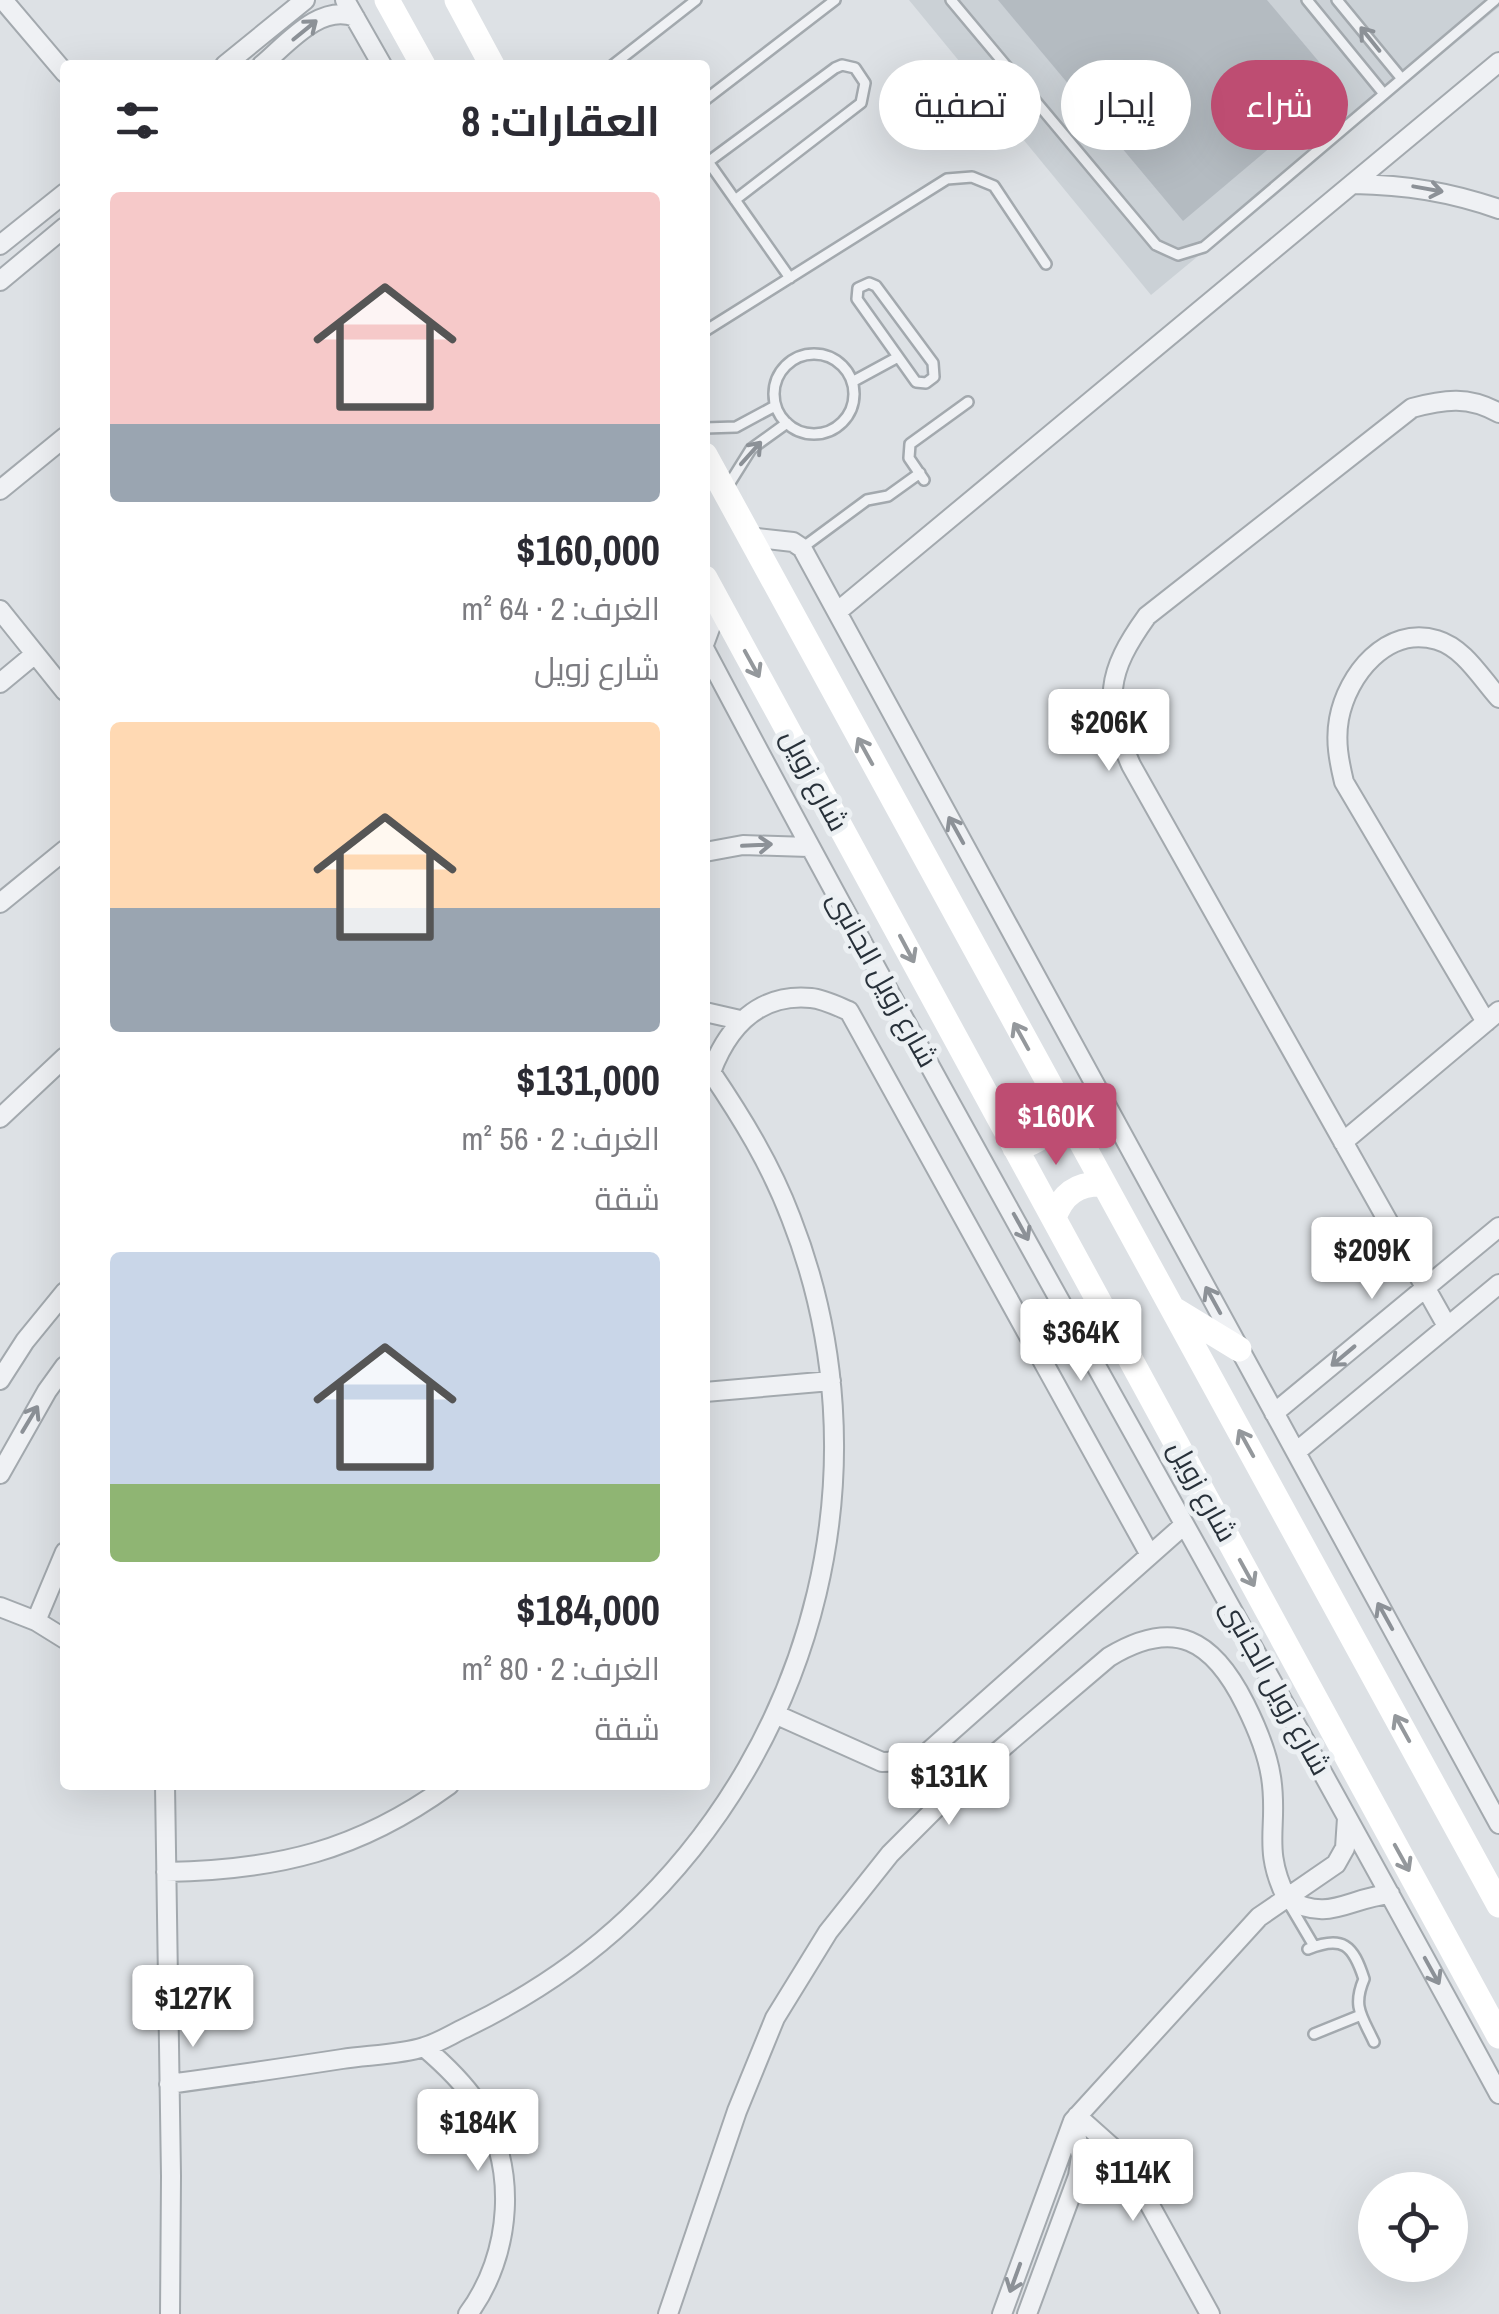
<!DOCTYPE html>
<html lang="ar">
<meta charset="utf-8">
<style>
:root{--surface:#fff;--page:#f7f7f7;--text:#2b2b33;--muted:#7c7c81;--accent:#be4d72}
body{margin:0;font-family:"Archivo Narrow",Cairo,sans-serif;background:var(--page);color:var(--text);direction:rtl;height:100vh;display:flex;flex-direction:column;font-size:38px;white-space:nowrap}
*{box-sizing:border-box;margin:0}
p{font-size:32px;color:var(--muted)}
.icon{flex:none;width:55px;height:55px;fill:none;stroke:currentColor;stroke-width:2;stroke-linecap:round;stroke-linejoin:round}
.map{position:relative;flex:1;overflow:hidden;direction:ltr}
.details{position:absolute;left:60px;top:60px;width:650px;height:1730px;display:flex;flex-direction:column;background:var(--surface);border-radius:10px;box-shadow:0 10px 40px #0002;direction:rtl}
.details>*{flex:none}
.banner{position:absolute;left:740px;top:60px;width:608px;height:90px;direction:rtl;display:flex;gap:20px}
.controls{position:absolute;left:1358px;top:2172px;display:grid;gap:20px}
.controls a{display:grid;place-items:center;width:110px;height:110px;border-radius:50%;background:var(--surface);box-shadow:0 10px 40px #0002;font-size:50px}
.price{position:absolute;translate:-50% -85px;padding:0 22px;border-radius:10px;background:#fff;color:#222;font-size:32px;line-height:65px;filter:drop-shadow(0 2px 5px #0008)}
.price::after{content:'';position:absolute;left:50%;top:60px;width:30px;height:22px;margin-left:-15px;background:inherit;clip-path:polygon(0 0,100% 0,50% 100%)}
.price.selected{background:var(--accent);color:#fff}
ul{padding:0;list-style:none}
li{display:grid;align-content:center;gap:20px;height:530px;padding:0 50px}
li span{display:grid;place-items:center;height:310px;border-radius:10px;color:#555}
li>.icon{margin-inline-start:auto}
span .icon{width:180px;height:180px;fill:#fffc;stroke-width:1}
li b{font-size:42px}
h2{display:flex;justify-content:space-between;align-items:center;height:120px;padding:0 50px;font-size:42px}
.pill{padding:0 35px;border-radius:45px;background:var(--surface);box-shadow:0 10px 40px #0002;font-size:35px;line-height:90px}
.pill.selected{background:var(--accent);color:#fff}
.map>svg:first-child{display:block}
</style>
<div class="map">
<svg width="1499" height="2314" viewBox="0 0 1499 2314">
<rect width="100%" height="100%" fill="#dde1e5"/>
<path fill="#cbd1d6" d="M909 0H1499V7L1151 295Z"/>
<path fill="#b4bbc1" d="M998 0H1267L1341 88 1183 221Z"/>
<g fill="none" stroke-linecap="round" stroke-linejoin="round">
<g stroke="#a3a9ae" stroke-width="14">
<path id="lane" d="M951 0 1156 245 1178 255 1204 247 1495 0
M1307 0 1384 94
M1337 0 1402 79
M613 65 696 0
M705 100 835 0
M707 160 790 278
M708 162 835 68 842 65 855 68 865 83 861 103 735 200
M869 283 876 286 933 363 934 377 926 383 916 382 857 299 858 288Z
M705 331 947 179 972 177 994 186 1046 264
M774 394a40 40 0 1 1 80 0a40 40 0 1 1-80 0Z
M852 382 898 357
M705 428 736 427 775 406
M924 480 909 458 910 444 968 402
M726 489 751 449 787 423
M802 548 867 500 888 496 920 473
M1288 1902 1314 1946
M1308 1949C1343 1935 1353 1945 1364 1979 1352 2007 1362 2016 1374 2042
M1314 2034 1361 2015"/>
</g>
<g stroke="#a3a9ae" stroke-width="22">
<path id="street" d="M3 0 65 73
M345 0 382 65
M225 65 305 0
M262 65C287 44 320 3 355 17
M1354 184C1406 185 1450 192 1499 209
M0 245 65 193
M0 281 65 227
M0 490 65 437
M749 537 793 542 802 548 1499 1824
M0 610 65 691
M837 612 1499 62
M705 642 719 604
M705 650C962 1136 1237 1611 1499 2094
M0 683 35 654
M705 852 743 845 809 847
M0 903 65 850
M705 1012 740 1020
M1486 1022 1344 782C1339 761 1335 741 1339 719 1347 675 1387 625 1437 640 1464 648 1481 678 1499 698
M0 1118 65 1057
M1343 1142 1499 1011
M1447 1326 1131 765C1103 701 1106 673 1147 616L1412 408C1445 399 1469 396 1499 413
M0 1380 25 1341 65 1292
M705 1392 831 1381
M1274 1413 1499 1227
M1296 1452 1499 1284
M0 1474 47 1391 65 1366
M0 1607 36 1621 65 1639
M36 1621 65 1552
M777 1715 882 1762 913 1761 927 1753 1184 1525
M165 1785 171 2176 170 2314
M166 1872C277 1870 358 1851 449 1785
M424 2047C444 2064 462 2081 477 2103 519 2165 512 2255 468 2314
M169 2084C227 2076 284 2068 342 2059 368 2055 399 2055 424 2047 438 2043 452 2034 465 2028 525 1999 579 1964 628 1918 818 1740 887 1463 791 1218 771 1165 742 1118 711 1072 728 1027 759 993 811 998 823 999 837 1006 849 1011L1150 1555
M1077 2116 1114 2149 1130 2169 1210 2314
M668 2314 737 2111 775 2018 828 1932 890 1854 961 1783 1109 1657C1175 1617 1213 1640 1245 1704 1257 1728 1267 1751 1271 1777 1279 1827 1261 1847 1287 1899 1329 1923 1348 1898 1390 1894
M1002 2314 1073 2121 1259 1917 1336 1864 1345 1848 1347 1818
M1027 2314 1078 2176 1081 2156 1073 2121"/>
</g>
<use href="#lane" stroke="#eff1f4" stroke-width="9"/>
<use href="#street" stroke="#eff1f4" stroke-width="18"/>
<path stroke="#fff" stroke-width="25" d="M387 0 423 65
M457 0 492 65
M705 455 1499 1905
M705 578 1499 2036
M1015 1148C1038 1143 1051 1132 1062 1111
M1054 1218C1062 1194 1078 1183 1103 1184
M1175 1310 1239 1349
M1081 1334 1108 1317"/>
</g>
<defs><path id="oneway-shaft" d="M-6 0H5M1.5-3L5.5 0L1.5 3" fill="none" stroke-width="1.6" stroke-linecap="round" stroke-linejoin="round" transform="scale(2.5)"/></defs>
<g stroke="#8c9197">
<use href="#oneway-shaft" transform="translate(305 30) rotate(-39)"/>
<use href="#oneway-shaft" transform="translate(1370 39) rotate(-129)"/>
<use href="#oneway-shaft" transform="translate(1428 189) rotate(10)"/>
<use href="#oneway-shaft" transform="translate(751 453) rotate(-48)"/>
<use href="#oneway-shaft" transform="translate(956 830) rotate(-119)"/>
<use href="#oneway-shaft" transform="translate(757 845) rotate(-3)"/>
<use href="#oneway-shaft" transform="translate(1021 1227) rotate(61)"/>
<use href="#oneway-shaft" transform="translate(1213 1300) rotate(-119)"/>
<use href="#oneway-shaft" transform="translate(1343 1356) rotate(140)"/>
<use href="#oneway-shaft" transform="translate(30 1419) rotate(-59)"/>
<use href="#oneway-shaft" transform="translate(1385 1616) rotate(-119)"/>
<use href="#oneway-shaft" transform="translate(1432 1971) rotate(61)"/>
<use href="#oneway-shaft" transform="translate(1015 2278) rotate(110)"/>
</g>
<g stroke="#94989c">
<use href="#oneway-shaft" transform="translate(752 664) rotate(61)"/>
<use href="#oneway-shaft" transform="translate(865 751) rotate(-119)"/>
<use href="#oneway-shaft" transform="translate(907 949) rotate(62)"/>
<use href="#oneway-shaft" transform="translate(1021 1036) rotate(-119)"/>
<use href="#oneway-shaft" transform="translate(1246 1443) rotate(-119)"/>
<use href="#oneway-shaft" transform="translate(1247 1573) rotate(61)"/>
<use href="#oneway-shaft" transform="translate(1402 1728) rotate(-119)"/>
<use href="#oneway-shaft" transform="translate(1402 1858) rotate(61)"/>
</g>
<g text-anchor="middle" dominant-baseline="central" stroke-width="10" stroke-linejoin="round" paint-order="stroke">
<g font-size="28" fill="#28313a" stroke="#ecf0f3">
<text transform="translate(815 780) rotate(62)">شارع زويل</text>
<text transform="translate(883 979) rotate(61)">شارع زويل الجانبى</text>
<text transform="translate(1203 1491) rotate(61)">شارع زويل</text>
<text transform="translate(1276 1687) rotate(61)">شارع زويل الجانبى</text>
</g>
</g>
</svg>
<div class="controls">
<a><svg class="icon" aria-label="locate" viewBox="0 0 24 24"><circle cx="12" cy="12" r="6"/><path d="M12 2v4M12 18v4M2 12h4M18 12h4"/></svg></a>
</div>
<b class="price" style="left:1109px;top:774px">$206K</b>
<b class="price selected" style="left:1056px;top:1168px">$160K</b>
<b class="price" style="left:1372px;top:1302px">$209K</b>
<b class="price" style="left:1081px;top:1384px">$364K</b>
<b class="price" style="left:949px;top:1828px">$131K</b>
<b class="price" style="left:193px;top:2050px">$127K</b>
<b class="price" style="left:478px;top:2174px">$184K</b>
<b class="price" style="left:1133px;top:2224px">$114K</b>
<div class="banner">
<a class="pill selected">شراء</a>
<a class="pill">إيجار</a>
<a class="pill">تصفية</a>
</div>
<section class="details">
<h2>العقارات: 8<svg class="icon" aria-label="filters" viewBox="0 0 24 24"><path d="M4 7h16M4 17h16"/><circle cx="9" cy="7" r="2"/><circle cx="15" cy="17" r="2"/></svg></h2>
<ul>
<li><span style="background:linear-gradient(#f6c9c9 75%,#9aa5b1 0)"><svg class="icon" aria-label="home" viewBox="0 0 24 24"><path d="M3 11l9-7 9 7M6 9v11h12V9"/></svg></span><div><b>$160,000</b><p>الغرف: 2 · 64 m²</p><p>شارع زويل</p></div></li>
<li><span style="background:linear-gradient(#ffd9b3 60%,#9aa5b1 0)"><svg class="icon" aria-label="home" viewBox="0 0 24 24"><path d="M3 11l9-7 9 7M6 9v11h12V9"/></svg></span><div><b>$131,000</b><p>الغرف: 2 · 56 m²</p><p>شقة</p></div></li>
<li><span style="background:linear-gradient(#c9d6e8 75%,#8fb573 0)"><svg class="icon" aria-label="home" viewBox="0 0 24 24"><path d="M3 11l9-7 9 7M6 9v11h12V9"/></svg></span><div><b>$184,000</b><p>الغرف: 2 · 80 m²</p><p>شقة</p></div></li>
</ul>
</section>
</div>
